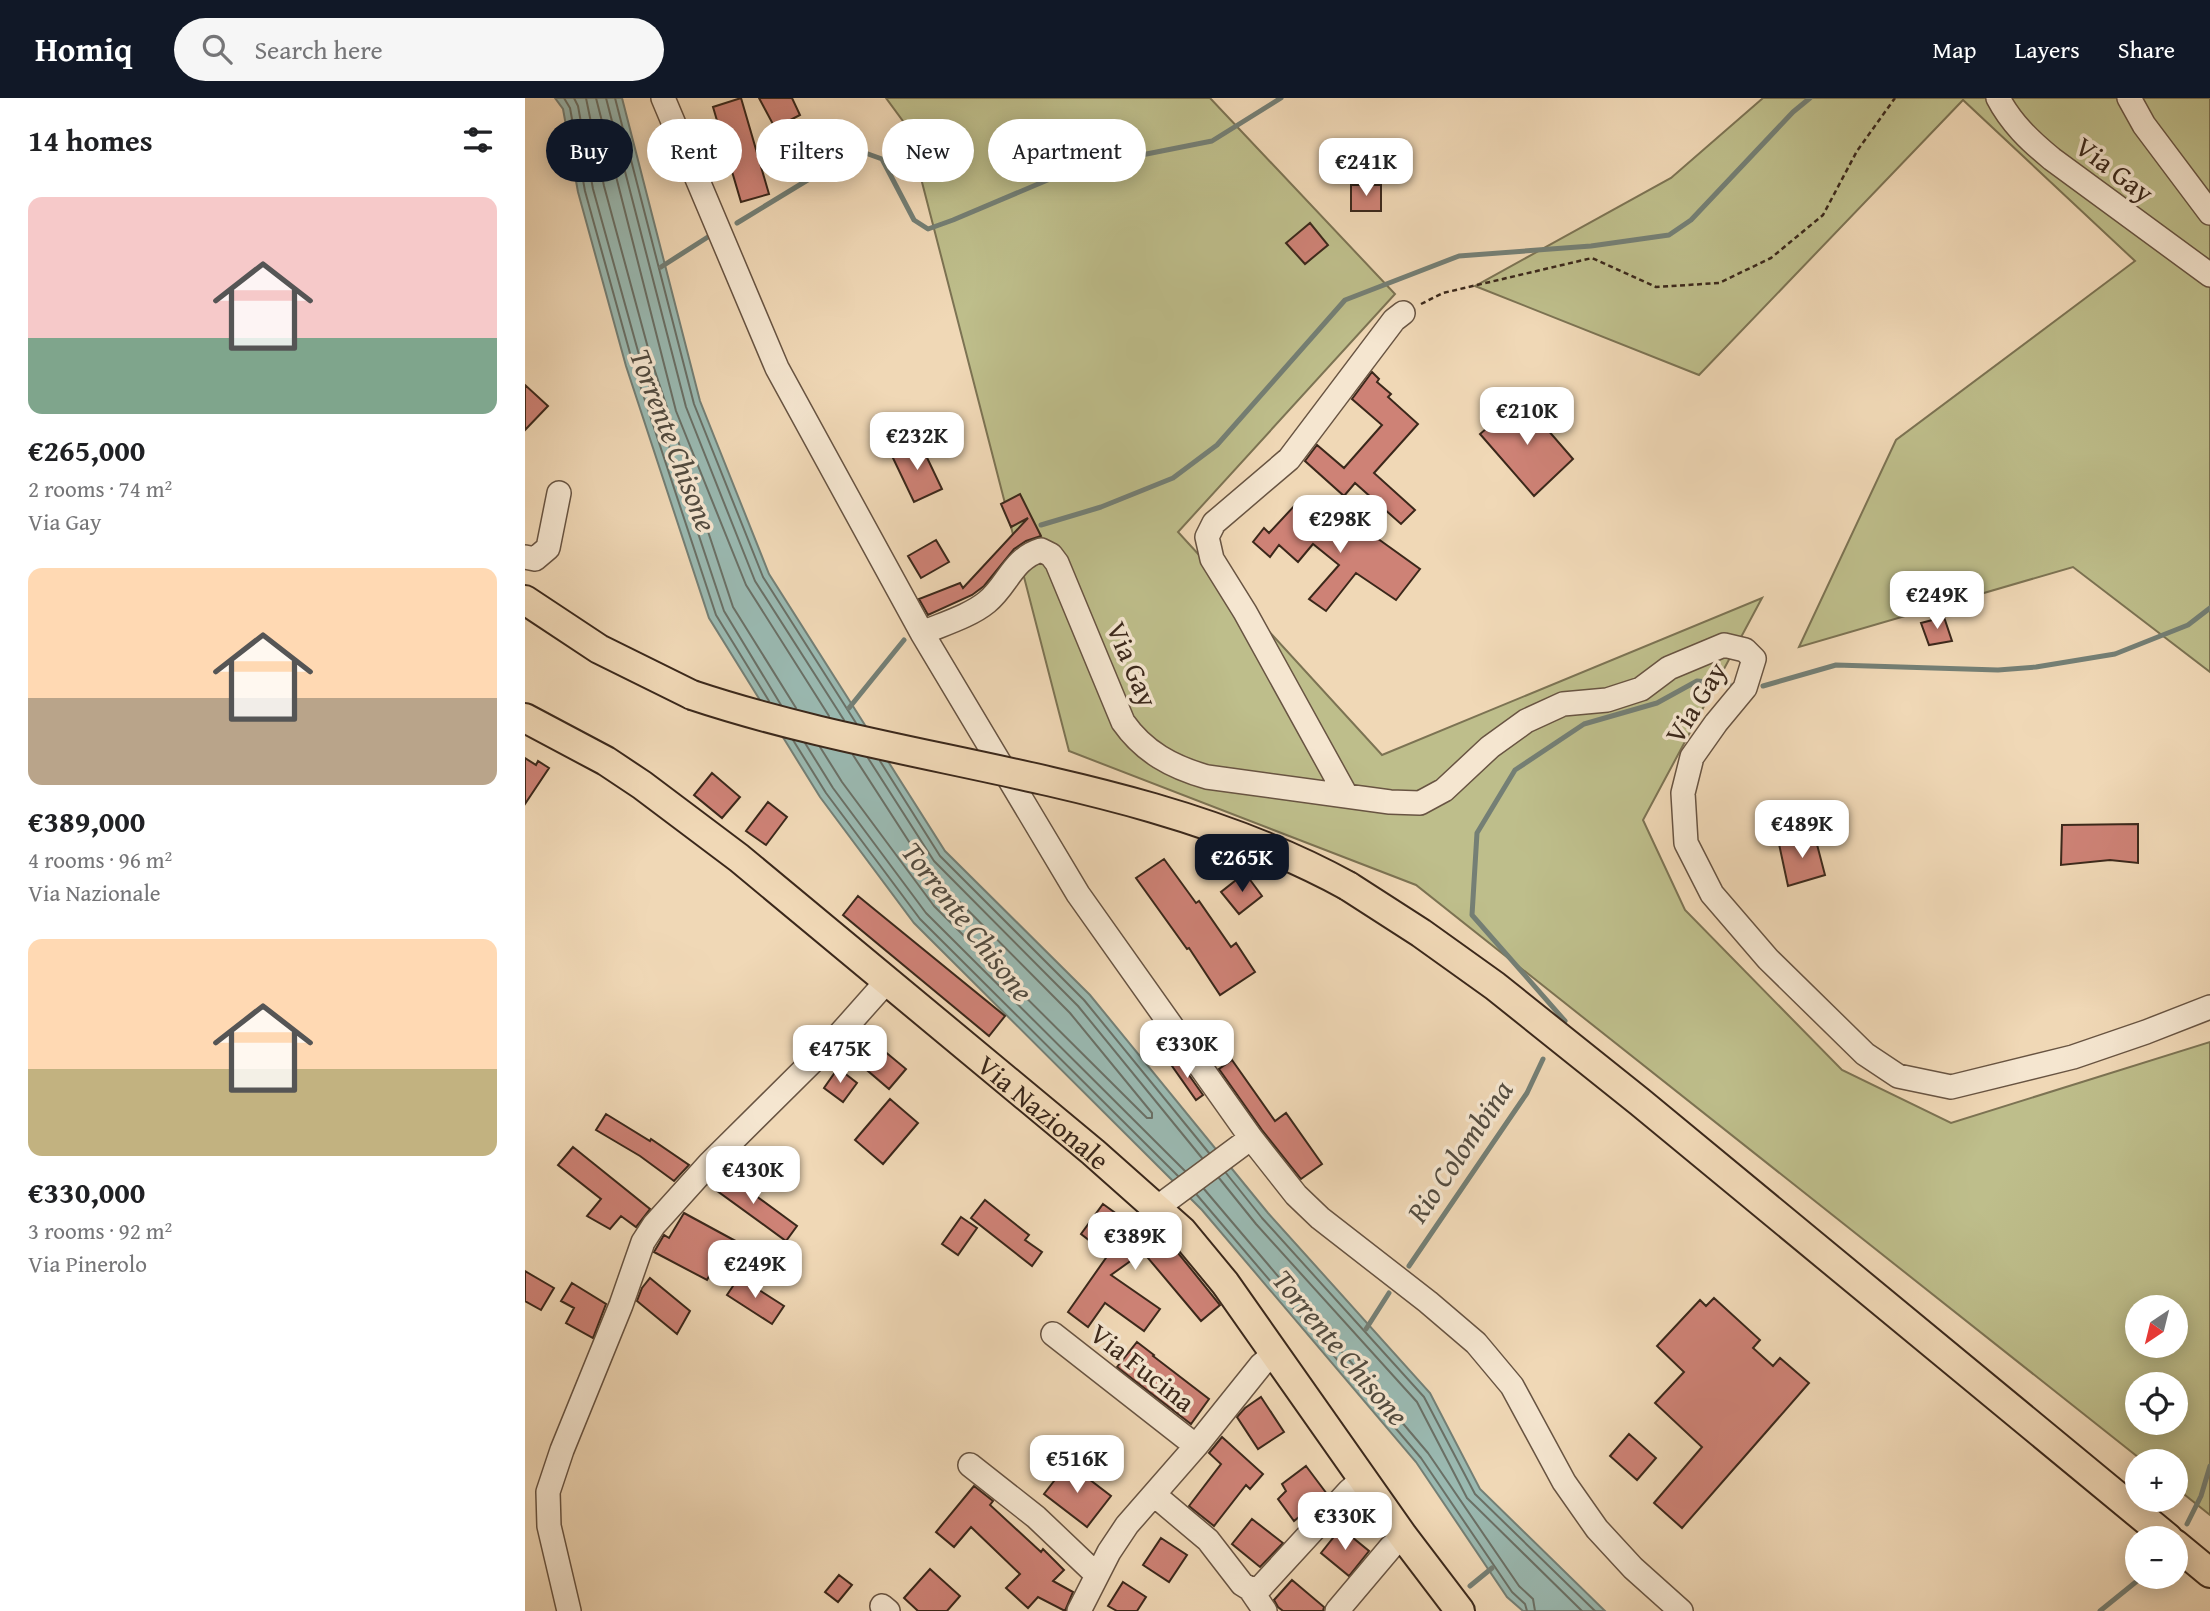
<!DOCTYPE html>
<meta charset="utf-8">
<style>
:root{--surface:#fff;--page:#f6f6f6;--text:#202124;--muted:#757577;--accent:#111827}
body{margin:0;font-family:"Gentium Book Plus",serif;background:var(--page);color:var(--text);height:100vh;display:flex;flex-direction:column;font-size:26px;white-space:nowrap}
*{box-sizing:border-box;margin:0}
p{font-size:23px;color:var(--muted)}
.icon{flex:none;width:38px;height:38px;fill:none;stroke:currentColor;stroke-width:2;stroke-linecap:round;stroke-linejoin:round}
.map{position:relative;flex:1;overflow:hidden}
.drawer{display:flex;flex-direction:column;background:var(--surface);width:525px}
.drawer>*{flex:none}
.top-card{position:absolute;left:21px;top:21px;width:665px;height:63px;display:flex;gap:14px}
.needle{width:46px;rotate:215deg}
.controls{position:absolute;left:1600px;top:1197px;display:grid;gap:14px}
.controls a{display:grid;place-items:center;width:63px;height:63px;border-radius:50%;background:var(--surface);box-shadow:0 4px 18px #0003;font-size:35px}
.price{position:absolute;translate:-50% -60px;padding:0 16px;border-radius:14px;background:#fff;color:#222;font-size:23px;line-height:46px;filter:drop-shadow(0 2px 4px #0008)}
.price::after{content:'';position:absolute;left:50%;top:42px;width:21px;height:16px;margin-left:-10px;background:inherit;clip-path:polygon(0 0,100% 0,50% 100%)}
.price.on{background:var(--accent);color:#fff}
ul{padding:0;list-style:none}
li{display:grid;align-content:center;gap:14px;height:371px;padding:0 28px}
li span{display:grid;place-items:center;height:217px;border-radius:14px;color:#555}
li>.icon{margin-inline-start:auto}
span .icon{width:126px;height:126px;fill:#fffc;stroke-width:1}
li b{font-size:30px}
h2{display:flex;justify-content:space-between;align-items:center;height:84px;padding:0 28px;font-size:30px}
.chip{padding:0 24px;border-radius:32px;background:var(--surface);box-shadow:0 4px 18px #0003;font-size:24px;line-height:63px}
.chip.on{background:var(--accent);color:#fff}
header{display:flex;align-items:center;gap:42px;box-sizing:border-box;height:98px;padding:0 35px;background:var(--accent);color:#fff}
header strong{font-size:33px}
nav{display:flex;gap:38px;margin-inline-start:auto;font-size:24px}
.search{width:490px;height:63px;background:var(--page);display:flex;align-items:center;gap:18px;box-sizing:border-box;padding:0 24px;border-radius:38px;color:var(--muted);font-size:26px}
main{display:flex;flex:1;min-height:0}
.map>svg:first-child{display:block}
</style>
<header>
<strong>Homiq</strong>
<div class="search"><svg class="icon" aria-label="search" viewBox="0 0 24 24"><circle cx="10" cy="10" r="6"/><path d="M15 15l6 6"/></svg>Search here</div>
<nav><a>Map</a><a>Layers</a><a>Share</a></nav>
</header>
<main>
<section class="drawer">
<h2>14 homes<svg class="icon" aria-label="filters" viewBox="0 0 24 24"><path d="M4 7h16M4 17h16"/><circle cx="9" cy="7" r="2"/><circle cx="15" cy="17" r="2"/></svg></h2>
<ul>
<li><span style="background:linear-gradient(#f6c9c9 65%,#7fa58c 0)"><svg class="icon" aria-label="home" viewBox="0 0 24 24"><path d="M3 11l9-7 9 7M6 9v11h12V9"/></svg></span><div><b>€265,000</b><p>2 rooms · 74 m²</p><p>Via Gay</p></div></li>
<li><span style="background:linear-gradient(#ffd9b3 60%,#b9a48a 0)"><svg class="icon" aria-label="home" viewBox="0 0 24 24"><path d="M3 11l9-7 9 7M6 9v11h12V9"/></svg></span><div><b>€389,000</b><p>4 rooms · 96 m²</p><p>Via Nazionale</p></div></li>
<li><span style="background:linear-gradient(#ffd9b3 60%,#c2b280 0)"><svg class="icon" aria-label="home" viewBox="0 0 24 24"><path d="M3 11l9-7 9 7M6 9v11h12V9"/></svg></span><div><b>€330,000</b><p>3 rooms · 92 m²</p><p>Via Pinerolo</p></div></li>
</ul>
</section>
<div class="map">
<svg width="1685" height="1513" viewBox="0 0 1685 1513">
<rect width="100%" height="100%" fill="#f0d8b6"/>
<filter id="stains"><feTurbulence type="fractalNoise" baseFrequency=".00286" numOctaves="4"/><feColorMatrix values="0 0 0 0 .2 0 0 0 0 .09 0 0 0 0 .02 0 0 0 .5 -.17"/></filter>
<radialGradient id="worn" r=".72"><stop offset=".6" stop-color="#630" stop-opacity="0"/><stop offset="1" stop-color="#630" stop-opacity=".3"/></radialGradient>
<path fill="#bebe8b" stroke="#7c7353" stroke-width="2" fill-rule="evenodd" d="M361 0H685L870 196 653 434 857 657 1237 500 1118 722 1160 812 1317 972 1426 1025 1685 944V1417L1650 1389V1363H1618L891 787 544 653 383 30ZM1612 1209H1650V1248H1612ZM1612 1286H1650V1325H1612Z
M1238 0H1685V574L1548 469 1274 549 1371 342 1610 163 1438 2 1174 277 950 188 1146 80Z"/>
<path fill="#9ab9b1" stroke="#747f75" stroke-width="2" d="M30 0H97L175 303 244 476 420 753 565 897 743 1115 905 1295 955 1391 1080 1513H998L982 1499 891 1364 677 1112 389 825 295 699 184 520 101 268 53 94 38 11Z"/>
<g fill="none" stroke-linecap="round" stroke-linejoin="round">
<path stroke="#6a7066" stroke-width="2" d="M39 0 45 10 60 93 108 266 191 517 244 603
M49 0 53 8 68 91 116 264 199 513 256 607
M61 0 79 88 126 261 208 509 271 610
M71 0 151 313 221 487 304 618
M81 0 161 309 230 483 319 622
M90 0 169 306 238 479 331 625
M268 642 301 695 395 821 653 1078
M280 645 308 690 401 815 660 1073
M295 649 317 684 409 808 622 1020H627V1015L545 915 401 770 328 657
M343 660 409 763 553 908 677 1060
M355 663 415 758 559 902 684 1055
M701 1075 737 1120 899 1299 950 1396 1070 1513
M694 1080 731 1126 892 1304 942 1400 1057 1513
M679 1091 903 1355 994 1488 1008 1501 1010 1513
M672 1097 896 1360 987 1494 1000 1506 1002 1513"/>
<path stroke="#747f75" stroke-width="5" d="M212 125 332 52 357 61 389 122 403 131 428 122 551 70 687 43 756 0
M136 169 186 137
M516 427 576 409 648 380 692 347 820 202 934 158 1066 148 1144 137 1166 122 1268 14 1285 0
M1238 588 1311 567 1473 572 1511 569 1590 556 1663 527 1685 510
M324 610 379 542
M1040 923 947 817 952 735 990 672 1059 626 1132 605 1172 583 1204 586
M884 1168 1002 995 1018 961
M841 1231 864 1195
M1662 1426 1676 1398 1685 1368
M945 1488 967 1470
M1575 1513 1617 1479"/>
</g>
<path fill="#ce8276" stroke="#3b281b" stroke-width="2" d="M216 0 244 96 216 104 188 9Z
M234 0H267L275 17 250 30Z
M826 87H856V113H826Z
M785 125 803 147 780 166 761 145Z
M847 274 854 281 852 284 866 296 863 299 893 326 849 375 890 412 876 426 830 385 819 398 780 363 792 347 819 370 857 327 827 301Z
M0 287 23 308 0 332Z
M996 301 1048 361 1009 398 955 336Z
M395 345 417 391 389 404 367 358Z
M495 396 516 438 501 443 489 451 459 488 447 497 403 517 394 501 435 485 438 490 503 420 486 429 476 406Z
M772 405 817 442 831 425 895 471 871 502 831 475 801 513 784 501 814 467 788 446 773 464 754 447 745 459 728 444 739 430 744 435Z
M411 442 424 464 396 480 383 458Z
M1419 519 1427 543 1404 547 1396 525Z
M0 660 11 667 13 663 24 670 0 706Z
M187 675 215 699 197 720 169 697Z
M243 704 262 719 241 747 221 733Z
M1613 726V765L1585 762 1536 767 1537 727Z
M1289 735 1300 777 1263 788 1254 746Z
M639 761 671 805 674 803 706 849 711 845 730 874 695 897 664 850 662 851 611 780Z
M720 775 737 798 714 816 696 794Z
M333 798 480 918 464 938 318 817Z
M352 947 381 971 364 991 336 967Z
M707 962 750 1023 761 1015 797 1066 776 1081 737 1032 694 971Z
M654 963 678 997 671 1002 647 968Z
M313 970 332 985 318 1004 299 990Z
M365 1001 393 1025 358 1066 330 1042Z
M81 1016 125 1043 126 1041 164 1067 149 1083 115 1058 71 1032Z
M48 1049 125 1111 111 1129 96 1118 85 1131 62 1118 76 1101 33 1067Z
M197 1073 272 1128 261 1143 184 1087Z
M460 1102 504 1137 500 1142 517 1154 507 1168 446 1120Z
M578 1106 614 1132 622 1125 645 1145 695 1207 676 1223 618 1154 586 1177 635 1211 619 1233 580 1205 563 1229 543 1214 583 1157 556 1136Z
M159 1115 229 1153 218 1173 194 1160 182 1182 129 1154 139 1137 144 1140Z
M436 1119 452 1130 433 1157 417 1146Z
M0 1173 29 1190 16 1212 0 1203Z
M214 1179 259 1208 247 1226 202 1197Z
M125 1180 165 1213 152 1236 112 1203 117 1190Z
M47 1185 81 1206 68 1240 41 1225 49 1210 36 1203Z
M1189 1200 1235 1242 1228 1250 1248 1268 1255 1260 1284 1285 1157 1430 1129 1405 1177 1349 1130 1305 1159 1274 1132 1248 1175 1202 1181 1208Z
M612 1244 629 1257 628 1258 684 1301 666 1326 592 1269Z
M736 1299 759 1334 733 1351 712 1319 720 1310Z
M1104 1336 1131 1360 1112 1382 1085 1358Z
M697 1339 738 1376 725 1391 721 1387 689 1428 664 1408 696 1366 684 1355Z
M543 1365 586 1398 562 1429 519 1396Z
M781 1368 802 1396 769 1423 753 1401 761 1393 757 1386Z
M449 1388 468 1403 465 1407 516 1454 518 1451 539 1472 528 1483 548 1494 540 1513 513 1499 503 1510 481 1490 495 1476 446 1429 429 1449 411 1434Z
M727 1421 758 1445 735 1469 707 1446Z
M816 1430 844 1453 824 1478 796 1455Z
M636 1440 662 1457 644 1484 618 1467Z
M405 1471 435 1498 422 1513H393L379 1500Z
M314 1477 327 1487 313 1504 300 1494Z
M767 1482 799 1509 798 1513H758L753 1509 749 1502Z
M598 1484 621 1499 612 1513H592L583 1508Z"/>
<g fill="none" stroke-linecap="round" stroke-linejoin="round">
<g stroke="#685442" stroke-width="26">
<path id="minor" d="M138 0 252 270 397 535 553 796 726 1040 771 1097 795 1120 903 1204 951 1245 987 1288 1039 1384 1072 1431 1108 1470 1156 1513
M1473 0C1486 25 1505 43 1527 61L1685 177
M1604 0 1619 27 1685 115
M0 459 10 461 23 450 34 395
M397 535C418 526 445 518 462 504 483 487 487 461 516 452L526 457 532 465 598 624C619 654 647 669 682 679L865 704 895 705 919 692 965 649 1001 623 1038 606 1082 602 1116 591 1144 570 1199 547 1220 552 1229 561 1220 590 1191 625 1167 659 1158 695 1161 745 1187 796 1243 861 1340 956 1373 978 1426 989 1548 959 1621 934 1685 909
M821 697 720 514 687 461 682 439 689 425 764 361 869 222 878 215
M633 1109 726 1040
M528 1236 671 1348
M445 1367 511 1419 572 1477
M626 1400H633L639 1405 683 1442 717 1486 725 1491 740 1513
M725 1491 735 1490 824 1393 838 1381
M357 1508 363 1513
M44 1513 24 1428 23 1394 37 1352 96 1207 118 1144 129 1127 184 1066 314 937 362 883
M554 1513 584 1454 602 1427 671 1348 736 1267 749 1256
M812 1513 866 1449 878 1438"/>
</g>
<g stroke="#3b281b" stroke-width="32">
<g id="major">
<path d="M0 502 74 551 167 597"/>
<path id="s1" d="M0 620 81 663 117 687 214 760 568 1054 657 1133 700 1185 878 1438 935 1513"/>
<path d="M823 788 896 835 970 888 1115 1004 1643 1440"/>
<path d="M1650 1446 1685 1475"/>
</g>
</g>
<path stroke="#3b281b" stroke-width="2.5" stroke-dasharray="5 3.5" stroke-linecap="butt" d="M896 206 918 195 1067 160 1131 189 1194 185 1246 160 1298 117 1332 53 1370 0"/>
<use href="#minor" stroke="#f5e6d0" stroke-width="23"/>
<use href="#major" stroke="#f0d8b6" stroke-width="28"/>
<g stroke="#3b281b" stroke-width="32" stroke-linecap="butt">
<path id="major-bridge" d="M167 597C383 669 621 677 823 788"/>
</g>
<use href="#major-bridge" stroke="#f0d8b6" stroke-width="28"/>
</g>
<g text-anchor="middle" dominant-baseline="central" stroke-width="7" stroke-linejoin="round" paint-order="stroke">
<g font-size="28" fill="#3b281b" stroke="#f5e6d0">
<text transform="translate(1590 71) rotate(37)">Via Gay</text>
<text transform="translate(608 566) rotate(67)">Via Gay</text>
<text transform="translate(1170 604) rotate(-58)">Via Gay</text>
<text stroke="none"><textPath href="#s1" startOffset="653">Via Nazionale</textPath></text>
<text transform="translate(618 1269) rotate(38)">Via Fucina</text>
</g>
<g font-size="30" font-style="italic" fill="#534c40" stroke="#f5e6d0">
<text transform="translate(149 342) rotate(69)">Torrente Chisone</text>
<text transform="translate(443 823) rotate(52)">Torrente Chisone</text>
<text transform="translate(934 1053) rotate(-56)">Rio Colombina</text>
<text transform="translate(816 1249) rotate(50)">Torrente Chisone</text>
</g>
</g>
<rect width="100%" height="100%" filter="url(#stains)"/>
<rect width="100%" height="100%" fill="url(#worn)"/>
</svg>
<div class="controls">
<a><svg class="needle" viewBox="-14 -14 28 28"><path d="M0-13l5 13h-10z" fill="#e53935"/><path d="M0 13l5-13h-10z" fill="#757577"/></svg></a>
<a><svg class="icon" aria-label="locate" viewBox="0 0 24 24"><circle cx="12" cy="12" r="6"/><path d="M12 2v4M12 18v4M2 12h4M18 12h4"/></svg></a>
<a>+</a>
<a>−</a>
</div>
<b class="price" style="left:841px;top:100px">€241K</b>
<b class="price" style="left:1002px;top:349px">€210K</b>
<b class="price" style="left:392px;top:374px">€232K</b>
<b class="price" style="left:815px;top:457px">€298K</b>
<b class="price" style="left:1412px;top:533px">€249K</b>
<b class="price" style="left:1277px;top:762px">€489K</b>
<b class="price on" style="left:717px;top:796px">€265K</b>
<b class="price" style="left:662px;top:982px">€330K</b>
<b class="price" style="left:315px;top:987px">€475K</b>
<b class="price" style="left:228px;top:1108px">€430K</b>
<b class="price" style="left:610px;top:1174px">€389K</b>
<b class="price" style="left:230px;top:1202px">€249K</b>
<b class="price" style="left:552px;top:1397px">€516K</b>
<b class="price" style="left:820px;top:1454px">€330K</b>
<div class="top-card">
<a class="chip on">Buy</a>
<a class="chip">Rent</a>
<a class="chip">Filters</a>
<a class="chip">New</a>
<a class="chip">Apartment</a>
</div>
</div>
</main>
